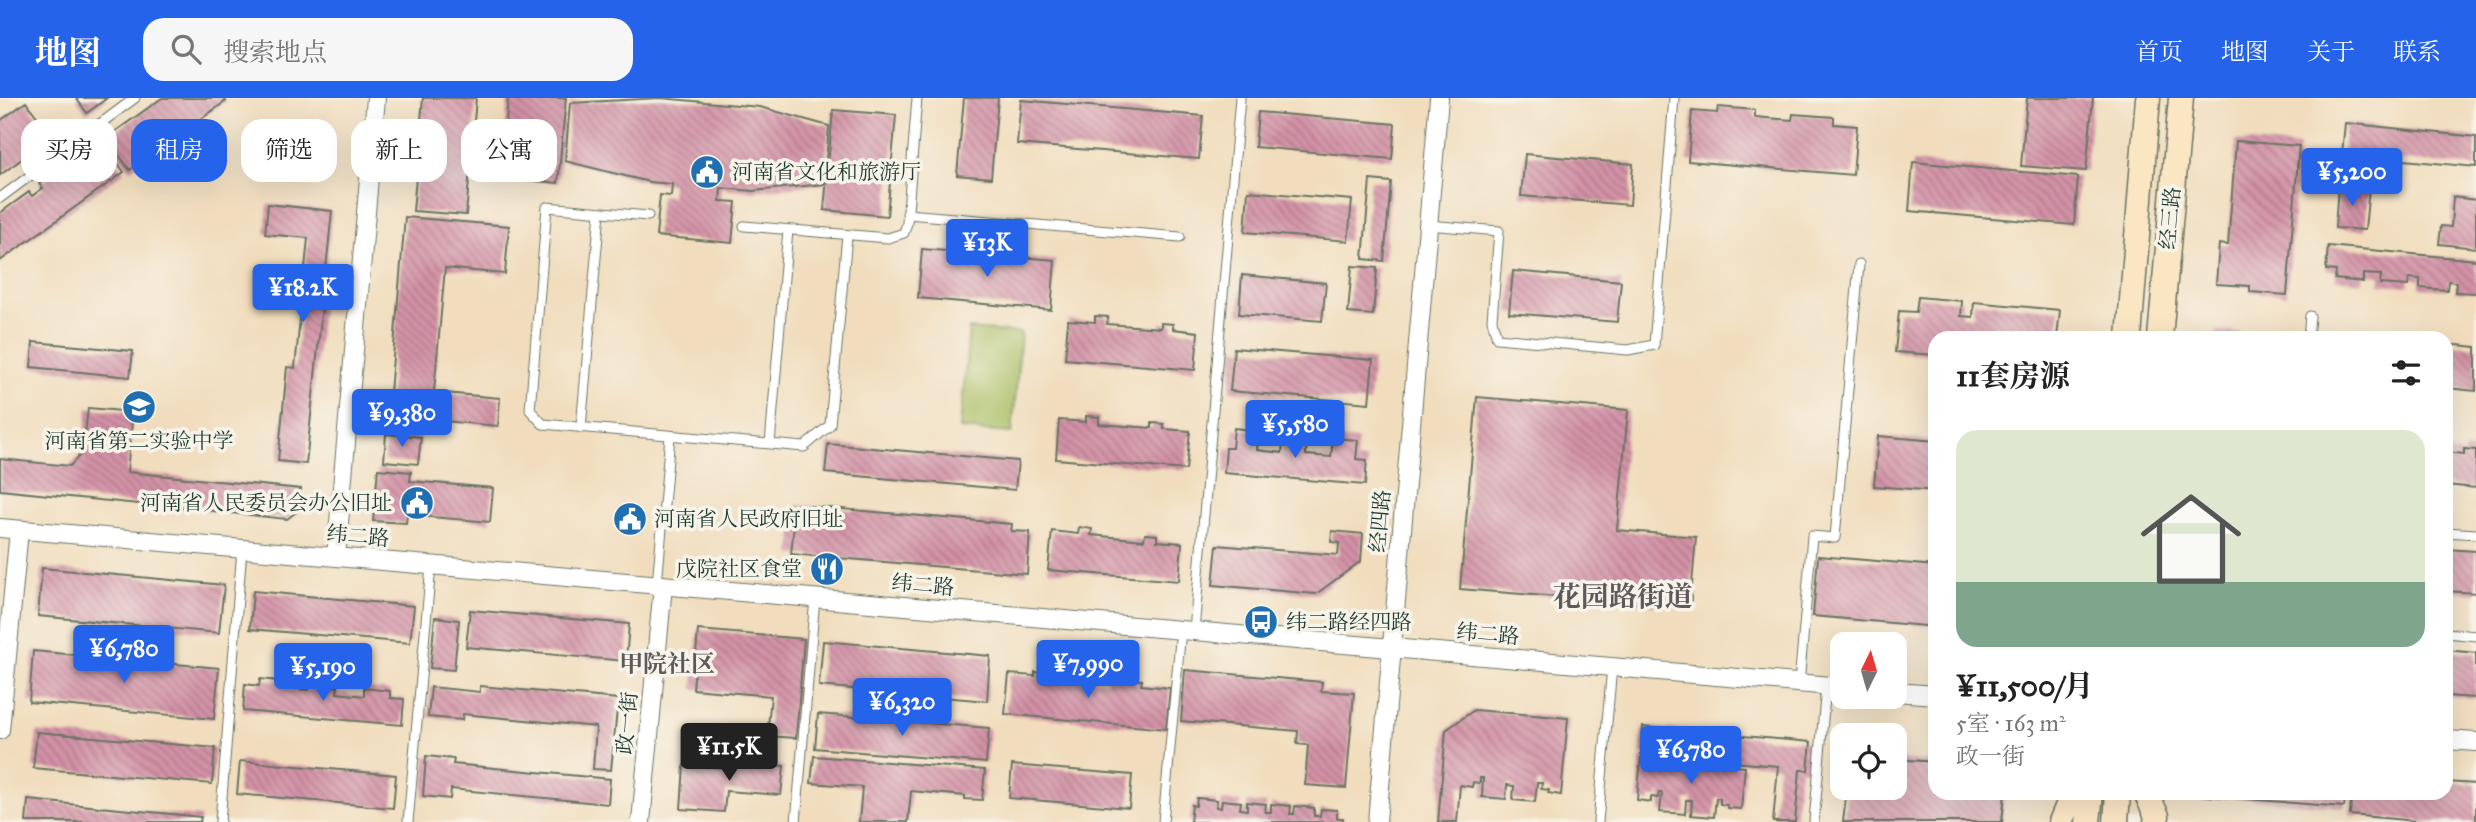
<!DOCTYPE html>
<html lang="zh">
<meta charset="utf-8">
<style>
:root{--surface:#fff;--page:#f6f6f6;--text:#222;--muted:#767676;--line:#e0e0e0;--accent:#2563eb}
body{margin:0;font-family:"IM FELL Great Primer","Noto Serif SC",serif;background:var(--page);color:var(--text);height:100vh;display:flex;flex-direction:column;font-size:26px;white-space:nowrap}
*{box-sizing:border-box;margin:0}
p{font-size:23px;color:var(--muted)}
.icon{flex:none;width:38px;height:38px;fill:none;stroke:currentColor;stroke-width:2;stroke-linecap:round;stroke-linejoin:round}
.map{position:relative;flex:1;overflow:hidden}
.panel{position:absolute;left:1928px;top:233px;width:525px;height:469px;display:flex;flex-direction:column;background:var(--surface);border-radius:21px;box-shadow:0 7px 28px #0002}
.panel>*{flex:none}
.top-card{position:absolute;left:21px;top:21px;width:665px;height:63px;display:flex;gap:14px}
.needle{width:46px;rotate:5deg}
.fabs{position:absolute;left:1830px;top:534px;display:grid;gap:14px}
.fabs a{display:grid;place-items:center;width:77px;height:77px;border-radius:14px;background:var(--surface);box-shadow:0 7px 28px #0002;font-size:35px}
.price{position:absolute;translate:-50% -60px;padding:0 16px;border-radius:7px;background:var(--accent);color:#fff;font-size:23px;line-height:46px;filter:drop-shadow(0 2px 4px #0008)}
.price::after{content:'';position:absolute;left:50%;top:42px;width:21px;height:16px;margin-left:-10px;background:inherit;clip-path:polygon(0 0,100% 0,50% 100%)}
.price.selected{background:#222;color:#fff}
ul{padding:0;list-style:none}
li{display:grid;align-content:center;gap:14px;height:371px;padding:0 28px}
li+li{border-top:2px solid var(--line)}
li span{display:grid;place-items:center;height:217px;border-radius:21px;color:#555}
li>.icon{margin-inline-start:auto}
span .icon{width:126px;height:126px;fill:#fffc;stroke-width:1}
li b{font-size:30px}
h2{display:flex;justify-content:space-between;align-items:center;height:84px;padding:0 28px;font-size:30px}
.pill{padding:0 24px;border-radius:21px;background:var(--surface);box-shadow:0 7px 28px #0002;font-size:24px;line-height:63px}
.pill.selected{background:var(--accent);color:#fff}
header{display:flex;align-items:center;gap:42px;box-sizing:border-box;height:98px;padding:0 35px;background:var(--accent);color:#fff}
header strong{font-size:33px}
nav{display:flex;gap:38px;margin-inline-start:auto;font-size:24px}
.search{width:490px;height:63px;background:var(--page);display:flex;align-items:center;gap:18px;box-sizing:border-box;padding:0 24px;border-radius:21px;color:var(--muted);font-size:26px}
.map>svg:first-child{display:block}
</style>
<header>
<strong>地图</strong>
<div class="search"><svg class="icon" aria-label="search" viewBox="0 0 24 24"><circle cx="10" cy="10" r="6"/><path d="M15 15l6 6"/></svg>搜索地点</div>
<nav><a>首页</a><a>地图</a><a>关于</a><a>联系</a></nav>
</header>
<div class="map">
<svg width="2476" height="724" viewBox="0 0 2476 724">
<defs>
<pattern id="building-back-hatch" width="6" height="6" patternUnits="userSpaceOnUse" patternTransform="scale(1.75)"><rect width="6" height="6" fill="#d391a6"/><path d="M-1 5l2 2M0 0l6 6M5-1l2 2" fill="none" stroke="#ab7888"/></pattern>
</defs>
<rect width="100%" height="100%" fill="#f7f3e8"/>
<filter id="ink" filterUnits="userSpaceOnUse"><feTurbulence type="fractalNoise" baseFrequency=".0143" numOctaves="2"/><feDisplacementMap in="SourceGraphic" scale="14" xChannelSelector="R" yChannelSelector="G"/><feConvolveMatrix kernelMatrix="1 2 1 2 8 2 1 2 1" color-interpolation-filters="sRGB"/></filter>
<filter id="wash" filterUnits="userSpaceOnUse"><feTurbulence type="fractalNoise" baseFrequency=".00686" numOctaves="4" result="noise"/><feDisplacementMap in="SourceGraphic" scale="28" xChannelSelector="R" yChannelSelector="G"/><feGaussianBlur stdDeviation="1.57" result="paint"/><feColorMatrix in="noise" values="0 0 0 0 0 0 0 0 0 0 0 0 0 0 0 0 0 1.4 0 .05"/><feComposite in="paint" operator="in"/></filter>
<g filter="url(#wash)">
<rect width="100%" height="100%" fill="#f1ddbd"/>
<path fill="#a9bd61" stroke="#647d4a" stroke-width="2" d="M969 231 1021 235 1012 335 960 331Z"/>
<g id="blocks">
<path fill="url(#building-back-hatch)" d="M76 0H107L87 15Z
M162 0H223L226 3 130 72 106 40Z
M423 0H476L466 117 413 113Z
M508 0H566L558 85 501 80Z
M660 0 760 9 829 28 824 86 753 93 721 90 720 103 736 104 732 145 656 138 660 97 671 98 672 86 649 84 565 63 570 5Z
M964 0H998L991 80 957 77Z
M2027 0H2093L2086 73 2021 68Z
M1021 2 1203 18 1199 61 1017 46Z
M26 4 52 39 0 77V23Z
M1718 9 1755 12V19L1792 22 1793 16 1834 19V26L1857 28 1853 77 1688 63 1692 13 1717 15Z
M833 12 896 17 887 118 824 112Z
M1258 14 1395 26 1392 61 1255 49Z
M2345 25 2476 39V69L2342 56Z
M2236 43 2299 48 2287 197 2250 194V188L2216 186 2219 146 2228 147Z
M104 46 124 74 0 163V115L29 94 32 98 43 90 39 86 68 65 71 69Z
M1525 56 1633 66 1630 107 1521 98Z
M1913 64 2078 79 2074 127 1909 113Z
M1370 82 1391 84 1384 163 1363 161Z
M2338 87 2369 90 2365 132 2335 130Z
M1248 93 1352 102 1348 143 1245 134Z
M2453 99 2476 102V150L2439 146 2441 128 2451 129Z
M268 106 332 113 306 366 278 363 287 269 295 270 308 140 265 136Z
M405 119 509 128 505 176 445 170 434 294 500 300 498 328 388 318Z
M2328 148 2476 162V195L2455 194 2456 184 2448 183 2447 192 2420 190V181L2409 180 2408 188 2380 186 2381 177 2363 176V184L2335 181 2336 173 2326 172Z
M922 151 1055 162 1051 212 918 200Z
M1352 168 1377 170 1373 217 1348 215Z
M1513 173 1621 183 1617 224 1509 215Z
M1242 177 1326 185 1322 223 1239 216Z
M1918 199 1962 203 1961 218 1973 219 1974 204 2060 212 2057 240H1936V257L1895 254 1899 213 1916 214Z
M1095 218 1108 219 1107 226 1161 230V225L1173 226V231L1198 234 1195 272 1065 261 1068 222 1095 224Z
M2216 233 2280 238V240H2216Z
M33 244 133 253 130 279 31 269Z
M2446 246 2476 249V293L2446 290Z
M1234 250 1373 262 1369 305 1230 293Z
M1477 299 1628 312 1617 432 1696 439 1690 510 1460 491Z
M88 310 133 314 127 374 301 391 299 412 287 421 165 408 166 404 159 403 158 408 0 392V361L70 368 83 354Z
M1086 318 1099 319V326L1152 330V325L1164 326V331L1190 333 1186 372 1056 361 1059 322 1086 324Z
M1234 330 1259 333 1257 352 1282 355 1284 335 1307 337 1306 357 1331 359 1333 340 1358 342 1356 361 1367 362 1365 387 1224 375 1226 350H1232Z
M386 336 421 339 418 366 384 363Z
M1878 338 1936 343V393L1874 388Z
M828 346 1018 363 1015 392 825 375Z
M2464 351 2476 352V390L2446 387V354L2464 356Z
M378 371 411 374 410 383 493 390 490 424 407 417 406 425 373 423Z
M796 407 1012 426 1011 433 1030 434 1027 476 791 456Z
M1079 429 1092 431 1091 437 1144 442 1145 436 1157 437V443L1182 445 1179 483 1048 472 1052 433 1078 436Z
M1332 433 1363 436 1361 463 1316 496 1213 487 1217 447 1338 457 1339 445 1331 444Z
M2446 451 2476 453V495L2446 493Z
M1818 458 1936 468V529L1813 518Z
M42 470 224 487 219 535 38 518Z
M253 493 414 508 410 545 250 531Z
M470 512 629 526 626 563 466 549Z
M435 519 459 522 454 572 430 570Z
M698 532 804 541 796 640 767 638 771 598 693 591Z
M823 543 990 558 987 603 819 588Z
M2446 552 2476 555V600L2446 598Z
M33 553 219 570 214 621 29 604Z
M1185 572 1322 584 1321 593 1354 595 1346 690 1305 687 1308 647 1297 646 1298 633 1181 623Z
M1035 574 1069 577V581L1107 584V579L1142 582 1141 587 1170 590 1166 631 1005 616 1009 576 1035 578Z
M260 581 287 584 286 590 309 592 310 585 338 588 337 595 364 598V590L390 593V600L404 601 402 627 243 613 245 586 259 588Z
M480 588 618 601 611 672 593 671 596 629 463 616 462 622 428 619 431 589 480 594Z
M1474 612 1568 620 1561 697 1548 695 1549 692 1541 691 1542 685H1537L1535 704 1513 702 1514 688 1507 687 1506 701 1482 699 1483 680H1480V685L1473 684 1472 689 1460 687 1457 724H1438L1446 632Z
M818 616 989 630 986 665 815 650Z
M1643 629 1811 644 1808 672H1800L1795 724H1773L1778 668 1641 656Z
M37 634 215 650 212 686 33 670Z
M426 658 454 661 453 666 610 681 608 706 451 691 450 701 423 698Z
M814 658 985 672 982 702 965 701V698L911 693 908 724H859L862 689 811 685Z
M743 659 773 661 772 667 784 668 781 697 726 693 724 714 681 711 684 667 725 670V663L742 665Z
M1641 660 1745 669 1741 711 1727 710V707L1720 706V700H1716L1714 719 1691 717 1692 702H1686L1685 716 1660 714 1662 695H1659L1658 700 1651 699V704L1637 702Z
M1895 661 1936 664V695H2005L2002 724H1843L1847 690H1895Z
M240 663 396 677 393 710 237 696Z
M1012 667 1132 677 1129 710 1009 700Z
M2446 684 2476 686V724H2428L2350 717 2352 695H2446Z
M2196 695H2346L2344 709 2196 697Z
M1197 700 1217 702 1216 709 1221 710 1222 702 1241 704 1240 711 1247 712V704L1266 706 1265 714H1271V706L1291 708 1290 716H1294L1295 708 1314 710V718H1320L1321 711 1337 712V720H1343V724H1190L1192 707 1196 708Z
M28 702 201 719 200 724H26Z"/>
</g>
</g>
<g filter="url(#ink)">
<use href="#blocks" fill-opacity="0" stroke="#687564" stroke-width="2"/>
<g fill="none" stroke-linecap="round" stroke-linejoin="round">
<g stroke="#687564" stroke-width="11">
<path id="service" d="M0 100 135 0
M907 116 1180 139
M648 118 547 109 530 312 543 326 804 349 830 327 847 137
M1428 127 1499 133 1492 222 1497 240 1628 252 1654 247 1674 0
M744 128 888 140 904 135 907 125 917 0
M2308 240 2310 218
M581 330 600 114
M770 346 788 132
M2446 434 2476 436
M657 487 670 338
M1194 533 1240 0
M2446 535 2476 538
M1799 586 1812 438 1835 440 1859 166
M220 724 242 451
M408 724 431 468
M796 724 815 500
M1163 724 1181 532
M1598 724 1612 569
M1814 724 1826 588"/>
</g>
<g stroke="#687564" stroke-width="20">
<path id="minor" d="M0 430 1843 589
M336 459 376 0
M1895 594 1936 597
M0 632 19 432
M2446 642 2476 644
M641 724 663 487
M1377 724 1439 0"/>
</g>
<g stroke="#687564" stroke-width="27">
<path id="secondary" d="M2129 240 2148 0
M2160 240 2181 0
M2146 695 2157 718 2156 724
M2061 724 2073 695
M2088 724 2091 695
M2116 724 2118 695"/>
</g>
<use href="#service" stroke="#fff" stroke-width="9"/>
<use href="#minor" stroke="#fff" stroke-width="18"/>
<use href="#secondary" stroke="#fbe6c4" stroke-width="24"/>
</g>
</g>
<defs>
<g id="civic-disc" transform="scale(1.75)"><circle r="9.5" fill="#1f6fb2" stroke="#f7f3e8"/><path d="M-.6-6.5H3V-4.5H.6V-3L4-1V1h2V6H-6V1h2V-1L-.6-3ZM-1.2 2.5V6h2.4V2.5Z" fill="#fff"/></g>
<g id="school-disc" transform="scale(1.75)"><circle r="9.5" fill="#1f6fb2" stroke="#f7f3e8"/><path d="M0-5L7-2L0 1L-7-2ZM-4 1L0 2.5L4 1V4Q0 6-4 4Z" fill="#fff"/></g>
<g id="restaurant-disc" transform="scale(1.75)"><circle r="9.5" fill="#1f6fb2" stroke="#f7f3e8"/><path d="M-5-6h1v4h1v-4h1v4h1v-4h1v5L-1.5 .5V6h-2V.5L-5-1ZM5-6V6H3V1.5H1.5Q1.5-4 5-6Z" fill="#fff"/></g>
<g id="bus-disc" transform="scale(1.75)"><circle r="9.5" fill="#1f6fb2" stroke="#f7f3e8"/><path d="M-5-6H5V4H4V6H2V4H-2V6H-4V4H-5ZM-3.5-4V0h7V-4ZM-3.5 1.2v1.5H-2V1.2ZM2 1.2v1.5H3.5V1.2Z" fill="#fff"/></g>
</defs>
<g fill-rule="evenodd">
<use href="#civic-disc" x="707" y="74"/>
<use href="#school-disc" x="139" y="309"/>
<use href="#civic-disc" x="417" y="405"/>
<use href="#civic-disc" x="630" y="421"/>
<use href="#restaurant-disc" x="827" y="471"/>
<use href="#bus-disc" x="1261" y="524"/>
</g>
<g text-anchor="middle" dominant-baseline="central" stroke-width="7" stroke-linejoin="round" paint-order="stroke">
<g font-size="21" fill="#1f3d34" stroke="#f7f3e8" text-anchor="start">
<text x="732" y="74">河南省文化和旅游厅</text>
<text x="139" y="343" text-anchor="middle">河南省第二实验中学</text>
<text x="392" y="405" text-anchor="end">河南省人民委员会办公旧址</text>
<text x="654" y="421">河南省人民政府旧址</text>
<text x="802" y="471" text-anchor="end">戊院社区食堂</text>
<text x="1286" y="524">纬二路经四路</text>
</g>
<g font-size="21" fill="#1f3d34" stroke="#f7f3e8">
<text transform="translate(2170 120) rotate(-85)">经三路</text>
<text transform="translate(1380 423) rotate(-85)">经四路</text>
<text transform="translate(358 438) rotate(5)">纬二路</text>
<text transform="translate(923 487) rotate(5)">纬二路</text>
<text transform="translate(1488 536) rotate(5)">纬二路</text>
<text transform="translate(627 625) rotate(-85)">政一街</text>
</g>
<g font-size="24" font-weight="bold" fill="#5e5a5c" stroke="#f7f3e8">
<text x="667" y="566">甲院社区</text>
</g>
<g font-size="28" font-weight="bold" fill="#5e5a5c" stroke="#f7f3e8">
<text x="1623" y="498">花园路街道</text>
</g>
</g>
</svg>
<div class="fabs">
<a><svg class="needle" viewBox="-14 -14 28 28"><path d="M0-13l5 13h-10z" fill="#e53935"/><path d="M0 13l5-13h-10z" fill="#767676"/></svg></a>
<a><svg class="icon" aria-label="locate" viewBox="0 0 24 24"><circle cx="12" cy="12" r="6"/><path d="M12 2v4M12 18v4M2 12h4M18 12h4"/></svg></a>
</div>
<b class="price" style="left:2352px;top:110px">¥5,200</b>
<b class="price" style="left:987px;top:181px">¥13K</b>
<b class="price" style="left:303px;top:226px">¥18.2K</b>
<b class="price" style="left:402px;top:351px">¥9,380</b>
<b class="price" style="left:1295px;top:362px">¥5,580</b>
<b class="price" style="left:124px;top:587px">¥6,780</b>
<b class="price" style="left:1088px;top:602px">¥7,990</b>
<b class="price" style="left:323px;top:605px">¥5,190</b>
<b class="price" style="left:902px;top:640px">¥6,320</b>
<b class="price selected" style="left:729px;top:685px">¥11.5K</b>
<b class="price" style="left:1691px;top:688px">¥6,780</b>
<div class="top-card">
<a class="pill">买房</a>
<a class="pill selected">租房</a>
<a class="pill">筛选</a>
<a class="pill">新上</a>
<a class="pill">公寓</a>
</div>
<section class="panel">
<h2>11套房源<svg class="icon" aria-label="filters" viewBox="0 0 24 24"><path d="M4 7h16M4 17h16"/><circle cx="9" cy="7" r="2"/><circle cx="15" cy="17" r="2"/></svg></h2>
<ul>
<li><span style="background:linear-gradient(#dfe7d0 70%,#7fa58c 0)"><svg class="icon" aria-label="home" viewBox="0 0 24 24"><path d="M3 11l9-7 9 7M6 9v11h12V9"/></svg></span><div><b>¥11,500/月</b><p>5室 · 163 m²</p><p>政一街</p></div></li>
</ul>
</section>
</div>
